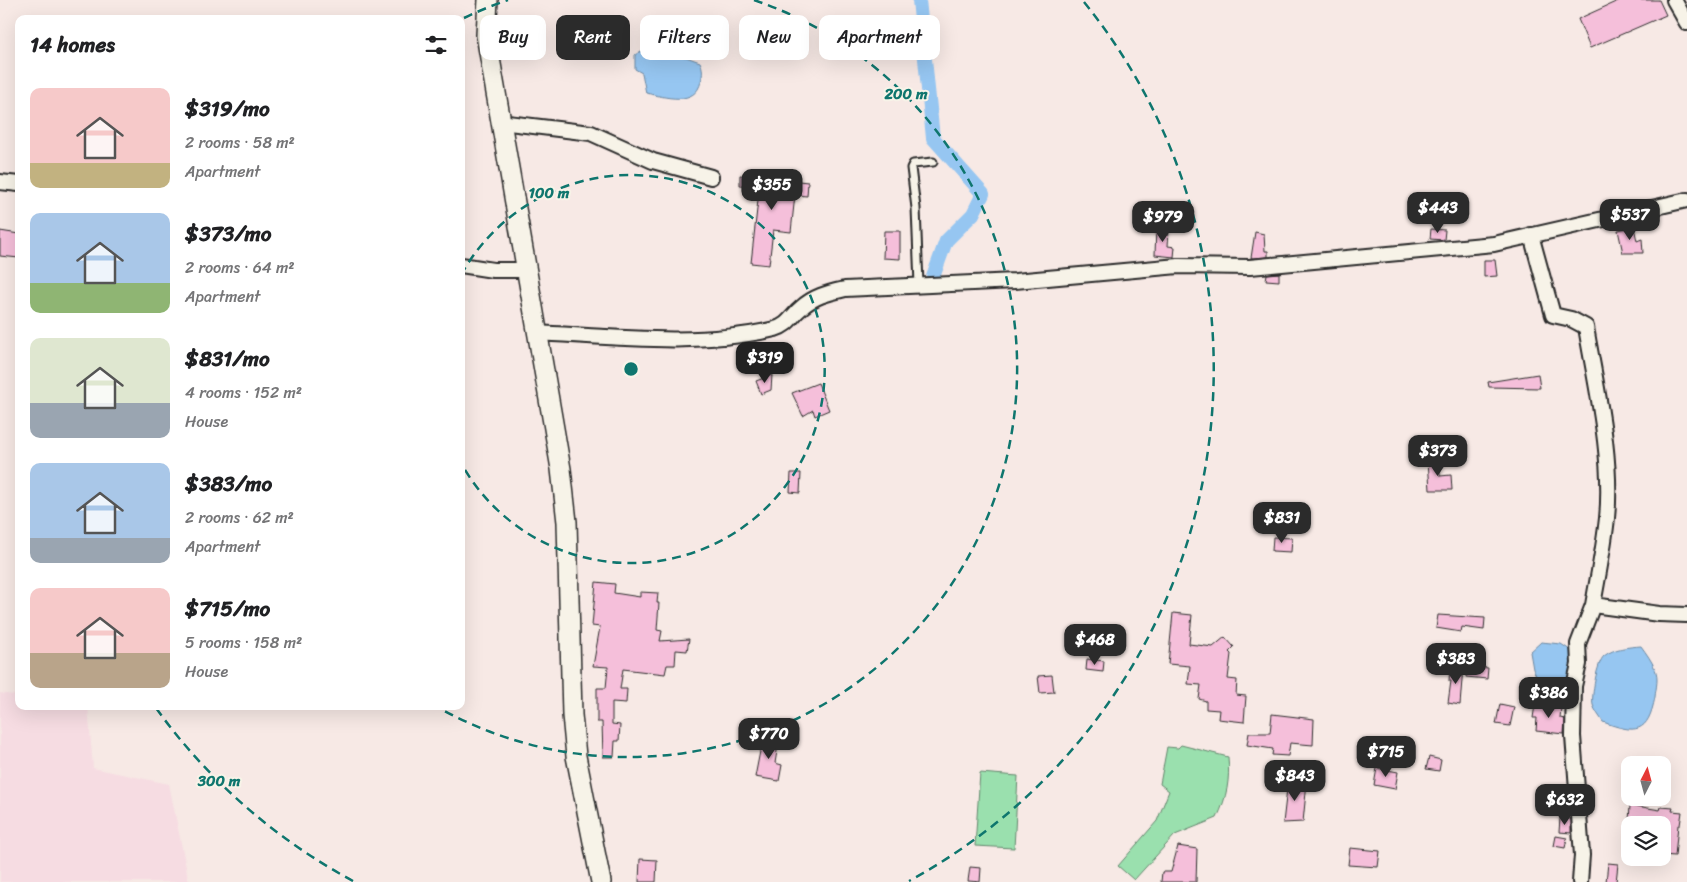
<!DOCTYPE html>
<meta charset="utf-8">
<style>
:root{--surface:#fff;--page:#f6f6f6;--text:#202124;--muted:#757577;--accent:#2b2b2b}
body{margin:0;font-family:Sriracha,sans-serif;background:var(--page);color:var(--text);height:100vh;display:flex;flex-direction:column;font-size:19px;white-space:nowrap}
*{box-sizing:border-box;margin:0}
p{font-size:16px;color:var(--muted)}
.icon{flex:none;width:28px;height:28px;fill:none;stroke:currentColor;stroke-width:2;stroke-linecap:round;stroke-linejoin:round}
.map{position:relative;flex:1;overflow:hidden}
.panel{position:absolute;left:15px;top:15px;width:450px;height:695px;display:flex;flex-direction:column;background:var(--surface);border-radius:10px;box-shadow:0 5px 20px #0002}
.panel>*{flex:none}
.guide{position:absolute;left:480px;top:15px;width:475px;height:45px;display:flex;gap:10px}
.needle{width:32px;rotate:6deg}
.tools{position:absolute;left:1621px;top:756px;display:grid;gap:10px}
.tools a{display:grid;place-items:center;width:50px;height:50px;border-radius:10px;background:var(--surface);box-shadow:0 5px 20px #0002;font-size:25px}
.price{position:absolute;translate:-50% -42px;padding:0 11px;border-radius:10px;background:var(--accent);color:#fff;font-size:16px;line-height:32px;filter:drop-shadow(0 1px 2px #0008)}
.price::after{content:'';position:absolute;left:50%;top:30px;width:15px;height:11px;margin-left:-8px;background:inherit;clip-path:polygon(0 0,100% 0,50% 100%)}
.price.selected{background:#222;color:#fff}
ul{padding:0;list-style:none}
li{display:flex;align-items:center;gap:15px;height:125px;padding:0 15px}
li span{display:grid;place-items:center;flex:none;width:140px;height:100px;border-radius:10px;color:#555}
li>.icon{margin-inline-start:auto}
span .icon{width:60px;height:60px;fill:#fffc;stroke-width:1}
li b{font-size:21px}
h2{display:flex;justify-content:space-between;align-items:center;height:60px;padding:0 15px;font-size:21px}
.pill{padding:0 18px;border-radius:10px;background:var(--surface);box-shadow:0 5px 20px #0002;font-size:18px;line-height:45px}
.pill.selected{background:var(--accent);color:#fff}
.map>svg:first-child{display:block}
</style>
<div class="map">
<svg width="1687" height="882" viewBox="0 0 1687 882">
<rect width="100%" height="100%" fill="#f7e9e5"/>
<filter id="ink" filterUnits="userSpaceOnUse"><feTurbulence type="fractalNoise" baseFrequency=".02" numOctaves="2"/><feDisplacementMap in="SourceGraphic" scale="10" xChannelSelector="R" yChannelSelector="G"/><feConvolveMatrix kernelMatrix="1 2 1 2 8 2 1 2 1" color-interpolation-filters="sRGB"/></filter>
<g filter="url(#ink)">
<path fill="#f6dce2" d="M0 693 19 696V706H88L93 768 169 784 189 882H0Z"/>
<path fill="#9ae0ae" stroke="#62866c" d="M1181 745 1228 757C1230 780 1227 797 1217 818L1175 835 1134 880 1118 866 1157 821 1169 791 1160 784 1167 747 1178 748Z
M980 773 1018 776 1014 848 975 846Z"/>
<path fill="#96c6f1" stroke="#6b88a2" d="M641 51 686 57 700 62C703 68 703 74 701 81 696 107 664 97 646 93L642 73 635 69V55Z
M1541 642 1561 644 1576 654 1568 690 1560 699 1543 691 1533 669 1530 652Z
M1641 646C1646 653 1652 661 1655 669 1659 678 1656 687 1655 697 1648 734 1636 734 1603 722 1600 717 1595 711 1593 705 1591 697 1597 662 1604 656 1614 648 1629 647 1641 646Z"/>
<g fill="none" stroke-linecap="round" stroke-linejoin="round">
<path stroke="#96c6f1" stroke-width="14" d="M919 0 933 138 983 194 973 214 946 241 933 277"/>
</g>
<path fill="#f5bfda" stroke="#2b2b2b" d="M1620 0H1659L1666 15 1590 48 1578 19Z
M740 175 808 182 807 196 795 195 791 232 773 230 769 265 751 263 759 191 755 190 756 186 740 185Z
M1156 227 1169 228 1168 246 1175 247 1174 257 1155 255Z
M1634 227 1637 241 1642 239 1643 253H1623L1618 230Z
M1431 229 1445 230 1444 240 1430 239Z
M0 231 19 234V258L0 256Z
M884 231H900V259L883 258Z
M1255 232 1264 234 1265 251H1268V257L1251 258Z
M1484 260H1495L1497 276 1484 277Z
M1279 273V281L1266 280 1267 274Z
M1538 374 1540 388 1489 387 1488 382Z
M772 375 771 390 761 394 756 381Z
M818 383 829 410 815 416 813 410 803 416 792 393Z
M1428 460H1440V476L1451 475 1452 490H1430Z
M791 473H801L800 493 790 492Z
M1273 537 1292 538 1291 552 1272 551Z
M596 582 615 584 614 593 640 597V592L658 593 657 603H659L657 630 662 631 660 641 689 639 687 651 676 650 675 665H667L665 674 623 669 620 689H627L626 703 612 702V724L620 725 619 741H615L614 757H603L602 722H597V688H606L608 667 593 666 600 627 592 626Z
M1173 613 1192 615 1189 644 1213 647 1225 637 1234 647 1229 652 1231 654 1228 679 1237 680 1236 695 1246 696 1244 722 1218 719 1219 710 1206 709V701L1199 699 1201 685 1188 684 1190 666 1168 664Z
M1438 615 1485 618 1484 630 1462 627 1461 632 1436 628Z
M1087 659 1104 661 1103 672 1086 670Z
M1450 666 1463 667 1460 705 1448 703 1451 681H1449Z
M1467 666 1488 668 1487 679 1466 677Z
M1052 675 1054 692 1040 693 1038 676Z
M1522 681 1536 682 1535 694 1521 693Z
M1500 704 1514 707 1510 726 1496 724Z
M1535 705 1561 707 1560 718 1565 719 1564 734 1536 731 1537 718H1533Z
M1272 714 1314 719 1313 745 1290 743 1288 756 1272 755 1273 749 1247 745 1249 733H1270Z
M763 736 779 739 775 763 782 765 779 781 755 777Z
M1429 757 1441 760 1439 771 1426 769Z
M1377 768 1398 772 1395 789 1374 785Z
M1288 780 1307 782 1303 822 1283 823Z
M1630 805 1660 810 1661 807 1673 808 1672 811 1682 812 1680 825H1678L1675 856 1662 855 1663 825H1639V822H1629Z
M1560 818 1571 819V833L1559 832Z
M1556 836 1567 838 1565 848 1554 846Z
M1178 846 1197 849 1196 882H1161L1162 872H1171Z
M1350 848 1380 851 1378 867 1348 865Z
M640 859 657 860 656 882H639Z
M1608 863 1618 864 1616 882H1606Z
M970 867 981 868 980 882 968 881Z"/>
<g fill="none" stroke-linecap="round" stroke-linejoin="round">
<g stroke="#2b2b2b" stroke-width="11">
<path id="lane" d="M919 285 916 208 911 168 913 164 933 162"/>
</g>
<g stroke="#2b2b2b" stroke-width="18">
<path id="street" d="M1674 0 1687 23
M500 122 591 133 653 161 711 177
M0 182 19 184
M1531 235 1553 315 1571 319 1586 327C1596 387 1613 456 1607 518 1604 547 1598 576 1593 605
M461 265 493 270H525
M537 333C614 337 699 347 775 329 789 325 791 316 801 308 814 296 828 293 845 289L1015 281 1178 266 1250 267 1494 244 1687 200
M1580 882 1582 855 1573 736 1574 686 1579 664 1578 644 1593 605 1659 614 1687 615"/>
</g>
<g stroke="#2b2b2b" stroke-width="22">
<path id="secondary" d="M488 0 486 35 561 469 567 522 572 715 576 756 601 882"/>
</g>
<use href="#lane" stroke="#f7f3e8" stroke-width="7"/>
<use href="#street" stroke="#f7f3e8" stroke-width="14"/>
<use href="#secondary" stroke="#f7f3e8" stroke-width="19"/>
</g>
</g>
<g fill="none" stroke="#0f766e" stroke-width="2.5" stroke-dasharray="9 6">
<path d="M461 275A194 194 0 1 1 461 463"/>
<path d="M464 18A389 389 0 0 1 508 0M754 0A389 389 0 1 1 439 708"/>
<path d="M353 881A583 583 0 0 1 156 708M1084 2A583 583 0 0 1 909 881"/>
</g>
<circle cx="631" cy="369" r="8" fill="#0f766e" stroke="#f7f3e8" stroke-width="2.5"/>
<g font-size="15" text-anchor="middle" font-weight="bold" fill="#0f766e" stroke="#f7f3e8" stroke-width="4" stroke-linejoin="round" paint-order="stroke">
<text x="906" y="99">200 m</text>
<text x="549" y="198">100 m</text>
<text x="219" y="786">300 m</text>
</g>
</svg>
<div class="tools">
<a><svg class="needle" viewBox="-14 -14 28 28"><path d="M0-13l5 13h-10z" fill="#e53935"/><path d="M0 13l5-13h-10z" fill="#757577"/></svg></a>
<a><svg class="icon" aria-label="layers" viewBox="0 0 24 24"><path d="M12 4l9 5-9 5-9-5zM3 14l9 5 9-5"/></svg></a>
</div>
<b class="price" style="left:772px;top:211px">$355</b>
<b class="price" style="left:1438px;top:234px">$443</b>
<b class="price" style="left:1630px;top:241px">$537</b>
<b class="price" style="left:1163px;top:243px">$979</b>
<b class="price selected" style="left:765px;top:384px">$319</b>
<b class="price" style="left:1438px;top:477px">$373</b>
<b class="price" style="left:1282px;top:544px">$831</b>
<b class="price" style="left:1095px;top:666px">$468</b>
<b class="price" style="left:1456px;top:685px">$383</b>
<b class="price" style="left:1549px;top:719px">$386</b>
<b class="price" style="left:769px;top:760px">$770</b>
<b class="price" style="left:1386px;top:778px">$715</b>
<b class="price" style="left:1295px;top:802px">$843</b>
<b class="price" style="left:1565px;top:826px">$632</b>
<div class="guide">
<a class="pill">Buy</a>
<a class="pill selected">Rent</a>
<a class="pill">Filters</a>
<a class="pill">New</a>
<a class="pill">Apartment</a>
</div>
<section class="panel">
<h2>14 homes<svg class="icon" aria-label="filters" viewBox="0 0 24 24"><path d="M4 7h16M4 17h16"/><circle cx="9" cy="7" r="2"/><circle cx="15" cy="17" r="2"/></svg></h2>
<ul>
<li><span style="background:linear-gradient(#f6c9c9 75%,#c2b280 0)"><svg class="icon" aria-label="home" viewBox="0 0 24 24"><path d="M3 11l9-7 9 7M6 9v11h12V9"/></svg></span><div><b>$319/mo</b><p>2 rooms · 58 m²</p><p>Apartment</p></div></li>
<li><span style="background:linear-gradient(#a9c7e8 70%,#8fb573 0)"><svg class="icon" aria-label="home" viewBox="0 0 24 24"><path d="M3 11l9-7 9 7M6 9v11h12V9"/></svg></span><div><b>$373/mo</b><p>2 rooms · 64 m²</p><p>Apartment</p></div></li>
<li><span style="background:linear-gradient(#dfe7d0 65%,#9aa5b1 0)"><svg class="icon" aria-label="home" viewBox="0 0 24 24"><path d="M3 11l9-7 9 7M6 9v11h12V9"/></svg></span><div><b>$831/mo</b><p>4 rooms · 152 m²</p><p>House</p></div></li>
<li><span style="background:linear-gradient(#a9c7e8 75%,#9aa5b1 0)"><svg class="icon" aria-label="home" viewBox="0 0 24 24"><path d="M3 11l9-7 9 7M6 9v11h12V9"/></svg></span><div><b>$383/mo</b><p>2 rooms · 62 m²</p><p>Apartment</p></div></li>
<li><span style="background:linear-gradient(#f6c9c9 65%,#b9a48a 0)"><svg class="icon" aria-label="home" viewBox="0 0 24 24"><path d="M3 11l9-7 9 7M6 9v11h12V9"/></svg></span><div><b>$715/mo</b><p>5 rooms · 158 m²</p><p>House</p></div></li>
</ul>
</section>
</div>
